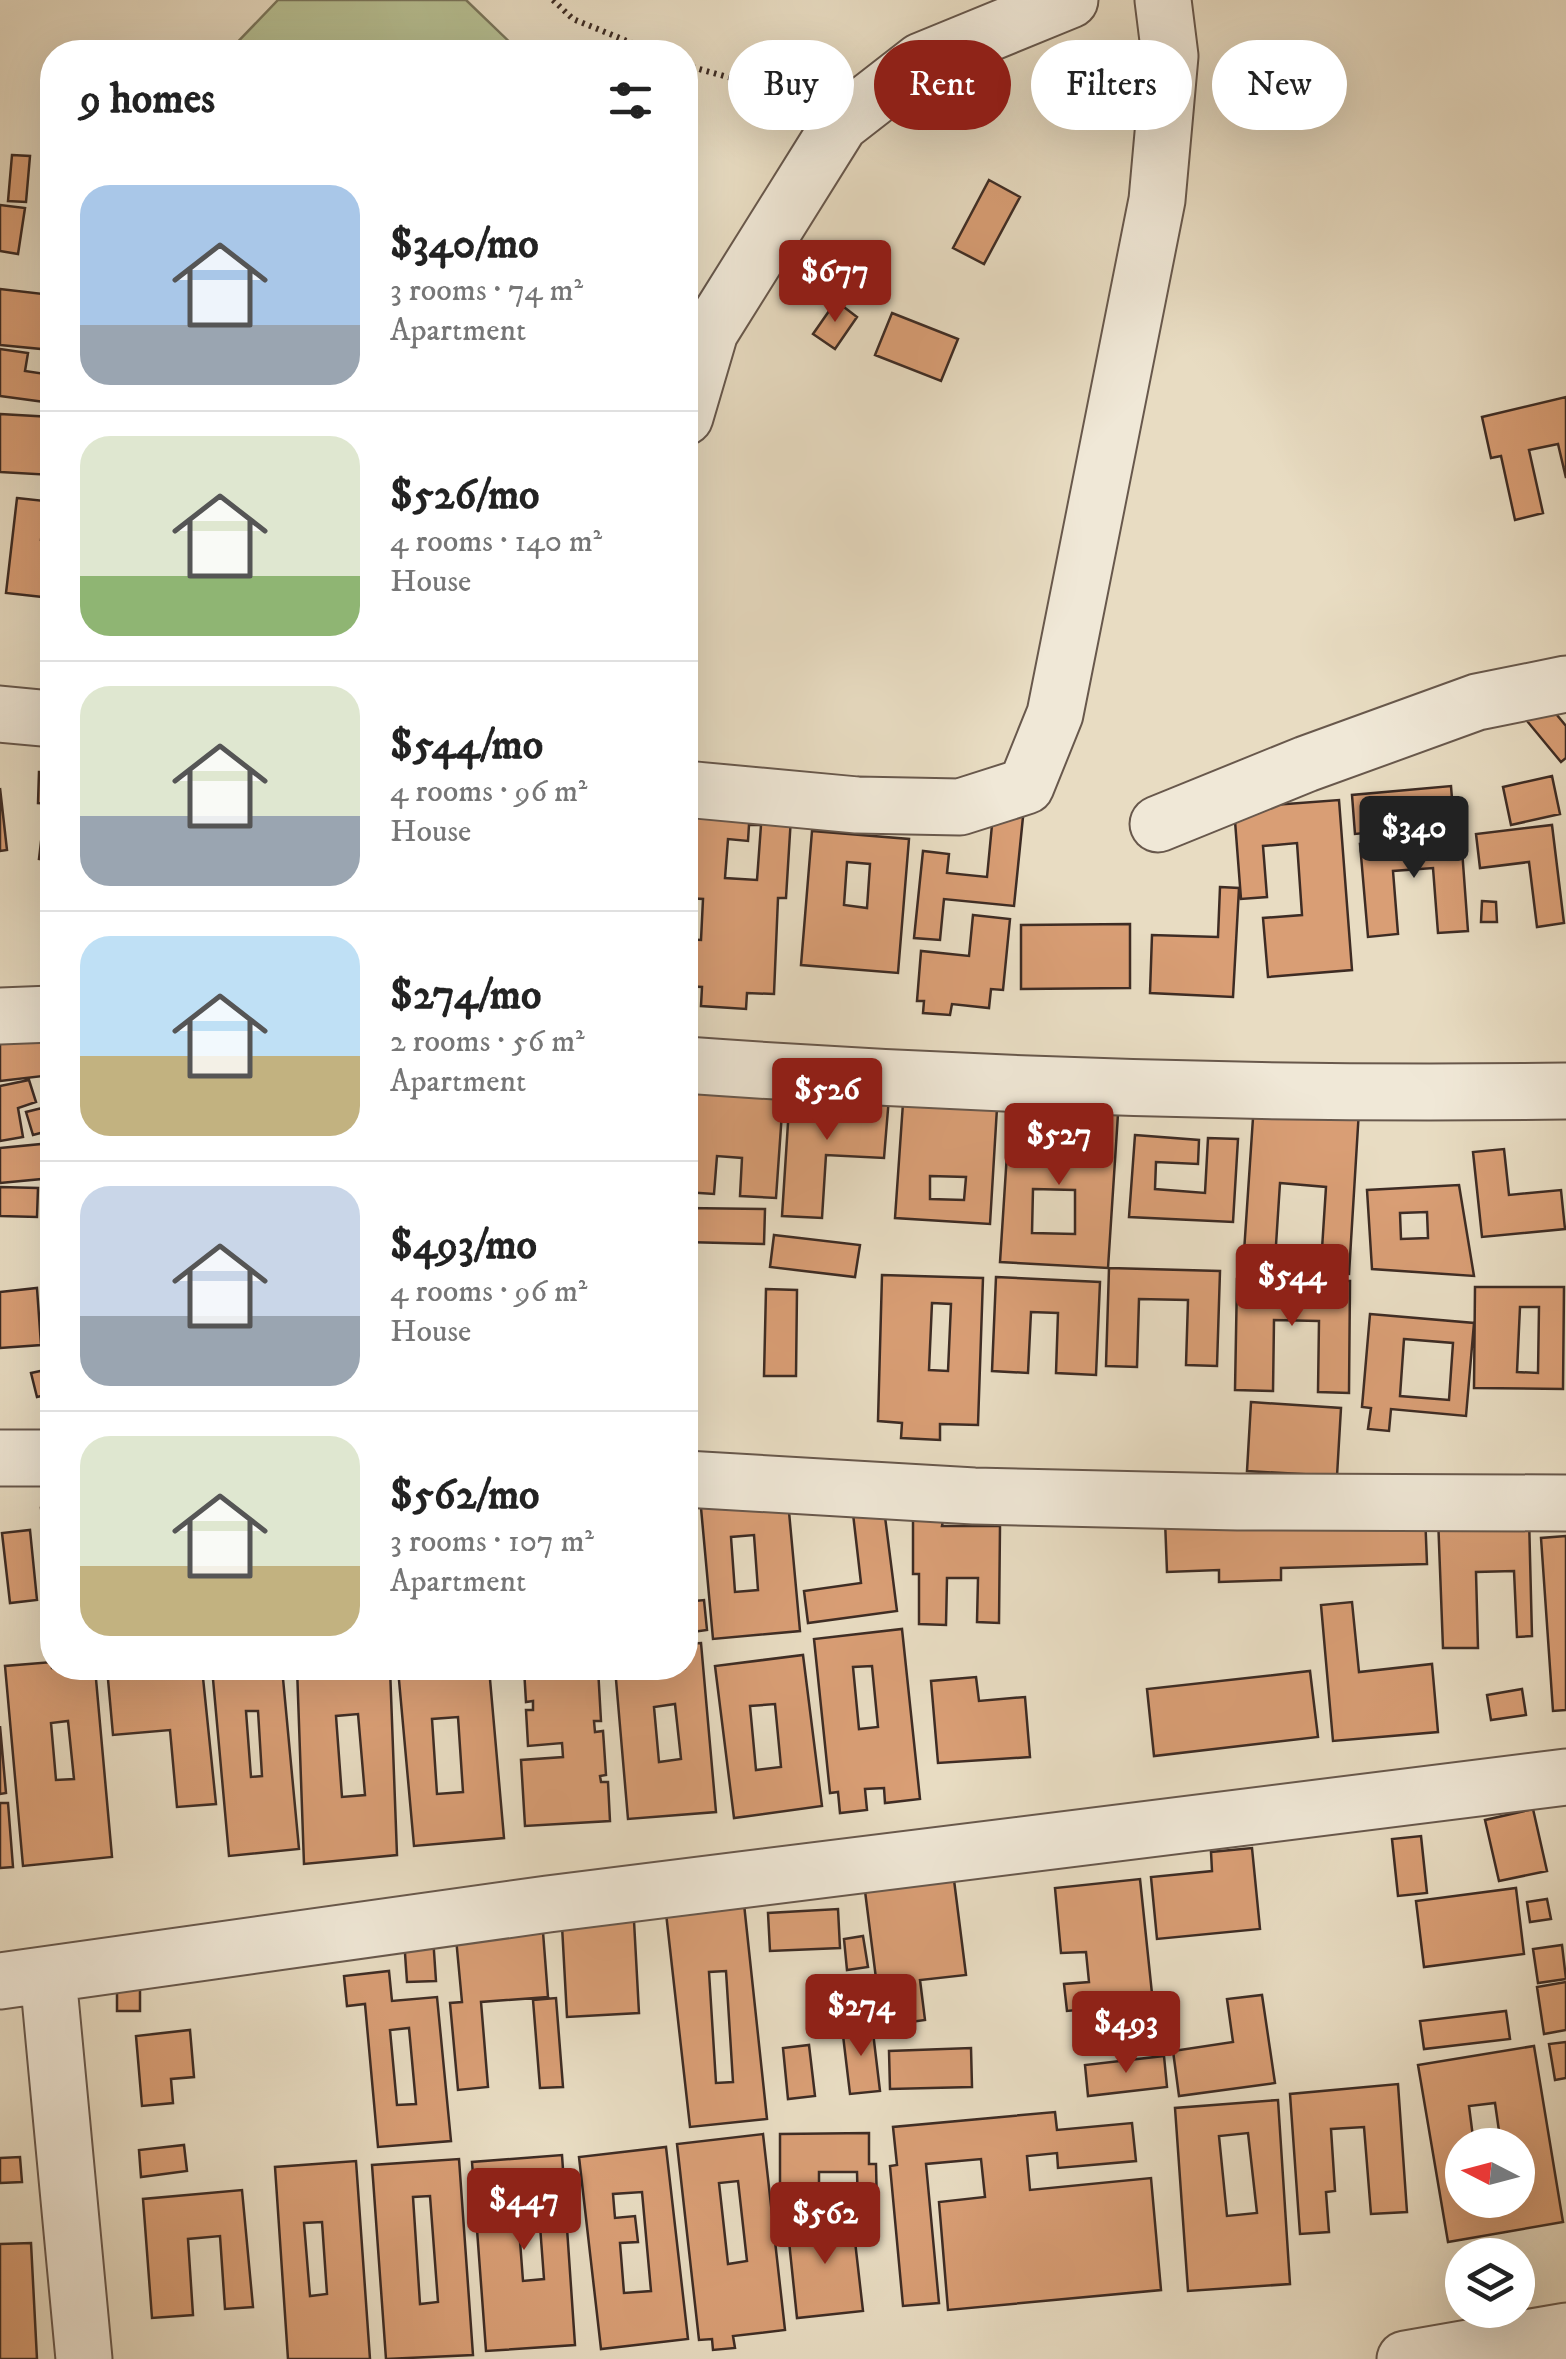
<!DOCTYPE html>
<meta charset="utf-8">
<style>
:root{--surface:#fff;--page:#f6f6f6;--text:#222;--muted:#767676;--line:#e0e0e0;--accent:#8f2418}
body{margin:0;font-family:"IM FELL DW Pica",serif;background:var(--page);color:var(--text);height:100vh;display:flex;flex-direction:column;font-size:38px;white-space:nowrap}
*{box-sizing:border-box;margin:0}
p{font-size:32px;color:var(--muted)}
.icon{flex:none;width:55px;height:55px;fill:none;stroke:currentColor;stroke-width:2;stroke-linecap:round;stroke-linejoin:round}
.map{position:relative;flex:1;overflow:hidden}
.panel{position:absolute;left:40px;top:40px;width:658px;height:1640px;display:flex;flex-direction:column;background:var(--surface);border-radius:40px;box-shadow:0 10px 40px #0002}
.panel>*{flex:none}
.banner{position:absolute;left:728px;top:40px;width:688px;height:90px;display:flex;gap:20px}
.needle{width:65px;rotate:276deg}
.controls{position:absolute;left:1445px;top:2128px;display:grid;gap:20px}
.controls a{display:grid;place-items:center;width:90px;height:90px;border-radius:50%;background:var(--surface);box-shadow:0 10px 40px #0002;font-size:50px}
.price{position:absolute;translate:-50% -85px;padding:0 22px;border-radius:10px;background:var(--accent);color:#fff;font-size:32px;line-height:65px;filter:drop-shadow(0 2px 5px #0008)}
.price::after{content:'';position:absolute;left:50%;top:60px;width:30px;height:22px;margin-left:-15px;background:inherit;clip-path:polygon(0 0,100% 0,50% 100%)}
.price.on{background:#222;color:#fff}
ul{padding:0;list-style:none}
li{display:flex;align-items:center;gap:30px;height:250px;padding:0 40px}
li+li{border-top:2px solid var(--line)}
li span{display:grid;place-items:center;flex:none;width:280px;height:200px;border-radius:30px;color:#555}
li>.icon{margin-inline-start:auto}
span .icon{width:120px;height:120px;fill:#fffc;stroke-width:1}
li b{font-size:42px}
h2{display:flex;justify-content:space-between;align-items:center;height:120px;padding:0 40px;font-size:42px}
.pill{padding:0 35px;border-radius:45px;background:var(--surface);box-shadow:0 10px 40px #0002;font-size:35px;line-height:90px}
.pill.on{background:var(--accent);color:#fff}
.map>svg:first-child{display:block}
</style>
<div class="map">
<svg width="1566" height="2359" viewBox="0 0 1566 2359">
<rect width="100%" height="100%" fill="#e8dcc2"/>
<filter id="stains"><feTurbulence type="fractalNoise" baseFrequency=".002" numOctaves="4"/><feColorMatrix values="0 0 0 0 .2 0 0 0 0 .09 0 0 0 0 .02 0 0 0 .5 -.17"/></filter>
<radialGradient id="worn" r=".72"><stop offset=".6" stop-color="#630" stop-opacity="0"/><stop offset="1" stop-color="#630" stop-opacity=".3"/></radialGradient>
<path fill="#b7c093" stroke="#7a765c" stroke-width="2.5" d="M278 0H466L520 52H228Z"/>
<path fill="#d99e75" stroke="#3e2c24" stroke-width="2.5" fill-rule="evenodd" d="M12 155 30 156 26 202 8 201Z
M989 180 1020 197 984 264 953 248Z
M0 205 25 208 18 254 0 251Z
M0 289 52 295V350L0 345Z
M836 301 857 317 835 349 813 334Z
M892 313 958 339 941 381 875 355Z
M0 349 28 353 25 371 52 375V403L0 396Z
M1566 397V478L1558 444 1529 450 1543 513 1515 520 1501 456 1491 458 1482 417Z
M0 414 52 417V475L0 472Z
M17 498 45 501 41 540 52 542V598L6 593Z
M1547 703 1566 726V758L1561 762 1527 721Z
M39 772H52V804L38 803Z
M1552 776 1560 814 1511 825 1503 787Z
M1451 786 1454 825 1355 834 1352 795Z
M0 788 7 850 0 851Z
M1339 800 1352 970 1268 977 1263 918 1302 915 1297 843 1263 846 1267 897 1241 899 1234 808Z
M994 804 1024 807 1014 906 944 899 940 940 914 938 923 851 949 854 947 873 987 877Z
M45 808 52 809V861L39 859Z
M691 812 791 817 786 898H778L774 994 747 993 746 1009 701 1006 702 987 685 986V939L701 940 703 899 686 898ZM749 825H761L757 880 725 878 728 839 748 841Z
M1552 825 1564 923 1537 927 1529 862 1480 868 1476 834Z
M812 831 909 839 898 973 801 965ZM847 862 870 864 867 908 844 905Z
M1461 836 1468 931 1438 933 1433 868 1393 871 1398 934 1368 937 1360 844Z
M1220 887 1239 888 1233 997 1150 993 1152 935 1218 937Z
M1482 901 1496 902 1497 922H1481Z
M973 915 1010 919 1003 990 991 989 989 1008 952 1004 950 1015 923 1013 924 1001H917L921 951 969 956Z
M1130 924V988L1021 989V925Z
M52 1035V1075L0 1081V1040Z
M29 1080 36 1102 18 1108 23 1137 0 1141V1086Z
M685 1092 783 1098 776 1198 740 1196 742 1158 717 1156 714 1194 685 1192Z
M790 1092 889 1097 884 1158 826 1155 822 1218 782 1216Z
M903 1103 997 1108 990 1224 895 1218ZM930 1176 966 1177 964 1200 930 1199Z
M1254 1103 1359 1110 1349 1274 1243 1267ZM1280 1183 1326 1187 1322 1249 1276 1245Z
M1010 1107 1118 1114 1108 1268 1000 1262ZM1033 1189 1075 1190V1234L1032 1233Z
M42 1108 48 1131 33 1135 26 1112Z
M1135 1135 1199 1140 1198 1164 1156 1162 1155 1189 1205 1193 1208 1138 1238 1139 1233 1222 1129 1217Z
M52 1143V1178L0 1183V1148Z
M1504 1149 1509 1195 1561 1190 1565 1229 1482 1237 1473 1152Z
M1459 1185 1474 1276 1372 1269 1367 1190ZM1427 1212 1428 1238 1401 1239 1400 1213Z
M0 1187 38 1188 37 1217 0 1216Z
M685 1208 765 1209 764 1244 685 1242Z
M774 1235 860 1245 855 1277 770 1267Z
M1109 1268 1220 1271 1217 1366 1186 1365 1188 1300 1139 1299 1137 1367 1106 1366Z
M882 1275 983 1278 978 1425 940 1424V1440L901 1438 902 1423 878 1421ZM932 1303 951 1304 948 1371 929 1370Z
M996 1277 1100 1282 1096 1375 1056 1373 1058 1313 1031 1312 1028 1373 992 1371Z
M1237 1279 1350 1281 1349 1393 1318 1392 1319 1321 1274 1320 1273 1391 1235 1390Z
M1475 1287H1564L1563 1389 1474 1388ZM1520 1307H1539L1538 1373 1517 1372Z
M37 1288 41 1345 0 1348V1292Z
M766 1289 797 1290 796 1376H764Z
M1370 1314 1474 1323 1466 1416 1391 1409 1389 1431 1368 1429 1371 1408 1362 1407ZM1404 1339 1453 1343 1449 1400 1400 1396Z
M45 1370 50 1394 37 1397 31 1373Z
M1251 1402 1341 1408 1337 1476 1247 1471Z
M787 1490 800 1631 713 1639 700 1497ZM754 1535 758 1590 735 1592 731 1537Z
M883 1501 897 1611 808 1623 804 1591 861 1583 852 1505Z
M52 1507V1591H51L41 1508Z
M1425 1513 1427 1564 1281 1568V1580L1219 1582V1570L1167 1572 1165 1520Z
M1438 1517H1529L1532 1636 1517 1637 1514 1571 1476 1572 1478 1648H1443Z
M913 1520 943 1521 942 1526H1000L999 1623 977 1622 978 1578H947L946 1625 919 1624V1574H913Z
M30 1530 37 1600 10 1603 2 1533Z
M1566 1536V1710L1553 1711 1541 1538Z
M704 1600 707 1630 685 1633V1602Z
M1352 1602 1359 1672 1432 1664 1438 1732 1333 1741 1321 1605Z
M902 1629 920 1799 885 1803 884 1788 865 1789 867 1810 840 1813 838 1792 830 1793 814 1639ZM872 1666 878 1727 859 1729 853 1667Z
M701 1643 716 1812 628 1819 615 1668H685V1644ZM675 1704 681 1759 659 1762 654 1707Z
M803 1655 822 1806 734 1818 715 1666ZM775 1704 781 1767 756 1770 750 1706Z
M52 1662V1668H95L112 1857 23 1866 5 1666ZM68 1721 74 1779 56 1780 51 1723Z
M107 1668H202L216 1804 177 1807 170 1730 113 1735Z
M212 1668H282L299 1849 229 1856ZM246 1711H258L262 1776 251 1777Z
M297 1668H390L397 1855 304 1864ZM358 1714 365 1795 342 1797 336 1716Z
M489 1668 504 1838 414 1846 398 1669ZM458 1717 463 1792 437 1794 432 1719Z
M598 1668 601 1721H594L595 1732 603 1731 606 1775 600 1776 601 1782H608L610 1821 525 1826 521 1760 563 1757 562 1743 528 1746 526 1710H533V1701L526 1702 524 1669Z
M1310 1671 1318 1737 1154 1756 1147 1689Z
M976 1677 979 1701 1025 1697 1030 1757 938 1763 931 1681Z
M1522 1689 1526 1715 1491 1720 1487 1695Z
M0 1726 6 1793 0 1794Z
M0 1803H8L13 1867 0 1868Z
M1533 1809 1547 1871 1499 1881 1485 1820Z
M1421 1836 1427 1893 1398 1896 1392 1839Z
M1252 1848 1260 1929 1157 1939 1151 1877 1212 1871 1211 1852Z
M1140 1879 1153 2003 1067 2011 1064 1984 1089 1982 1086 1952 1061 1953 1055 1888Z
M954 1880 966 1975 920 1980 925 2020 882 2026 865 1891Z
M1516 1888 1524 1954 1424 1967 1416 1901Z
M1547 1899 1551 1919 1530 1922 1527 1902Z
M744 1904 767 2119 690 2127 666 1913ZM726 1971 733 2082 716 2083 709 1972Z
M838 1909 840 1948 770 1951 768 1913Z
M634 1921 639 2013 567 2017 562 1926Z
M543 1932 548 1997 481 2002 488 2087 458 2090 450 2003 462 2002 456 1938Z
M863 1936 868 1967 847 1970 844 1939Z
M433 1937 436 1981 407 1982 404 1939Z
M1562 1945 1566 1979 1538 1983 1533 1949Z
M389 1971 392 2001 437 1997 451 2141 378 2147 365 2004 347 2006 344 1976ZM409 2028 416 2104 397 2105 390 2030Z
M117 1979H140V2011H117Z
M1566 1982V2030L1544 2034 1537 1987Z
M1262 1995 1275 2083 1179 2096 1173 2051 1233 2042 1227 1999Z
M556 1998 563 2087 540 2088 533 2000Z
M1506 2011 1510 2039 1424 2049 1420 2021Z
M872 2024 880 2091 850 2094 842 2027Z
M190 2030 194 2077 171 2079 173 2103 142 2106 136 2036Z
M1566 2042V2078L1555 2080 1549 2044Z
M809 2045 815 2096 788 2099 783 2048Z
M1534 2046 1563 2222 1448 2242 1418 2065ZM1495 2103 1501 2145H1518V2200H1462V2145H1474L1469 2106Z
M971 2048 972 2087 890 2089 889 2051Z
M1164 2056 1167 2087 1088 2096 1085 2065Z
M1398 2084 1407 2212 1371 2214 1364 2127 1331 2129 1335 2191 1326 2192 1329 2232 1300 2234 1290 2094Z
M1278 2100 1290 2284 1188 2291 1175 2108ZM1248 2133 1257 2213 1227 2216 1219 2136Z
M1055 2112 1057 2130 1132 2123 1136 2161 1058 2168 1057 2153 1027 2156 1030 2190 1151 2178 1161 2290 948 2310 939 2202 985 2197 981 2159 926 2164 939 2303 903 2306 890 2166 897 2165 893 2127Z
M869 2133V2164H876L877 2208H858L857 2172H819V2199H780V2134Z
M763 2134 785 2330 733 2336 735 2348 713 2350 712 2339 699 2340 677 2144ZM738 2181 747 2261 728 2264 719 2183Z
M184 2145 187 2171 141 2177 139 2150Z
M666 2147 688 2339 601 2349 579 2157ZM642 2192 651 2291 624 2293 620 2243 638 2242 635 2216 615 2218 613 2194Z
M562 2155 575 2345 486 2351 472 2162ZM538 2199 544 2279 523 2281 517 2201Z
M20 2157 22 2182 0 2183V2158Z
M459 2159 473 2355 386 2359 372 2165ZM430 2196 438 2302 420 2304 413 2197Z
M356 2161 370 2359H288L275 2167ZM322 2222 327 2294 310 2296 304 2223Z
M242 2190 253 2307 225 2309 220 2236 188 2239 193 2315 152 2318 143 2199Z
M852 2215 863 2311 797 2318 787 2222Z
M31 2243 37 2359H0V2244Z"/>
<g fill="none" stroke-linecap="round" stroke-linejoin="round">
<g stroke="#68584c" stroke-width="59">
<path id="minor" d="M685 417 710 332 840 124 921 61 1070 0
M0 714 52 719
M685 789 857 805 960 807 1026 786 1055 714 1157 200 1170 56 1163 0
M1158 824 1306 764 1477 702 1566 684
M0 1016 52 1014
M685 1065C978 1086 1272 1095 1566 1091
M0 1458H52
M685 1479 974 1496 1238 1502 1566 1503
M48 1976 84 2359
M0 1981 548 1904 1566 1777
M1405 2359 1566 2331"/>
</g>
<path stroke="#3e2c24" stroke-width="6" stroke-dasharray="2.5 5" stroke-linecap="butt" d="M553 0 573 19 654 52
M685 65 770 89 794 102"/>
<use href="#minor" stroke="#f0e8d7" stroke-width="55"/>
</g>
<rect width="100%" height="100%" filter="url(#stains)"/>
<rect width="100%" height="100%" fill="url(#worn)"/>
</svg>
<div class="controls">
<a><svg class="needle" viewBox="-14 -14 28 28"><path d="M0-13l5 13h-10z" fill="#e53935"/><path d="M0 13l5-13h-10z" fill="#767676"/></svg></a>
<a><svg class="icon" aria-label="layers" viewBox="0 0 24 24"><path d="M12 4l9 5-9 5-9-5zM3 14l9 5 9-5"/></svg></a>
</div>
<b class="price" style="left:835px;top:325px">$677</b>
<b class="price on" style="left:1414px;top:881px">$340</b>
<b class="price" style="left:827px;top:1143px">$526</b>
<b class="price" style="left:1059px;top:1188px">$527</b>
<b class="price" style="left:1292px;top:1329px">$544</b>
<b class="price" style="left:861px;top:2059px">$274</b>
<b class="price" style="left:1126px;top:2076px">$493</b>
<b class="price" style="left:524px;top:2253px">$447</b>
<b class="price" style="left:825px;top:2267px">$562</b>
<div class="banner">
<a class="pill">Buy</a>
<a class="pill on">Rent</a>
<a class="pill">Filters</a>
<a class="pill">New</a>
</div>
<section class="panel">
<h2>9 homes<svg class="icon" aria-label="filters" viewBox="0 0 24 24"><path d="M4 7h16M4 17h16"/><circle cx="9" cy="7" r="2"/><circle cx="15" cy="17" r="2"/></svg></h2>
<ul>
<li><span style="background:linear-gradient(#a9c7e8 70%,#9aa5b1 0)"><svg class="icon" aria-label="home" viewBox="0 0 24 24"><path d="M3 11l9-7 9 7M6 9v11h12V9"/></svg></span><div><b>$340/mo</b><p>3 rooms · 74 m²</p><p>Apartment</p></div></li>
<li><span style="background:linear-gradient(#dfe7d0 70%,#8fb573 0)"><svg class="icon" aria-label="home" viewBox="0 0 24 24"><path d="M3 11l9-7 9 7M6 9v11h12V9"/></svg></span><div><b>$526/mo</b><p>4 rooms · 140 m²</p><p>House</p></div></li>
<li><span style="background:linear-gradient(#dfe7d0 65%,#9aa5b1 0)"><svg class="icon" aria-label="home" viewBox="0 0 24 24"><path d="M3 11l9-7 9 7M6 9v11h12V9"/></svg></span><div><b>$544/mo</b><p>4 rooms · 96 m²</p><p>House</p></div></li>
<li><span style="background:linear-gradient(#bfe0f5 60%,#c2b280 0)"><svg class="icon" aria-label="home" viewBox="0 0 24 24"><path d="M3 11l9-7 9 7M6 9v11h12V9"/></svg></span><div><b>$274/mo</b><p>2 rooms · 56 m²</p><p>Apartment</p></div></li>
<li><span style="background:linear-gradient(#c9d6e8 65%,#9aa5b1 0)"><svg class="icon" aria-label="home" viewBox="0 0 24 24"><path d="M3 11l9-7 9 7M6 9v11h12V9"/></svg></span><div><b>$493/mo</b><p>4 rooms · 96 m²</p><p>House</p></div></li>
<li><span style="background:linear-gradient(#dfe7d0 65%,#c2b280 0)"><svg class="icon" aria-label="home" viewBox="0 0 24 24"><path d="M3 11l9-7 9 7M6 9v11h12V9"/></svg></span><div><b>$562/mo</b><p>3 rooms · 107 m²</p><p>Apartment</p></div></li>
</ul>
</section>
</div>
